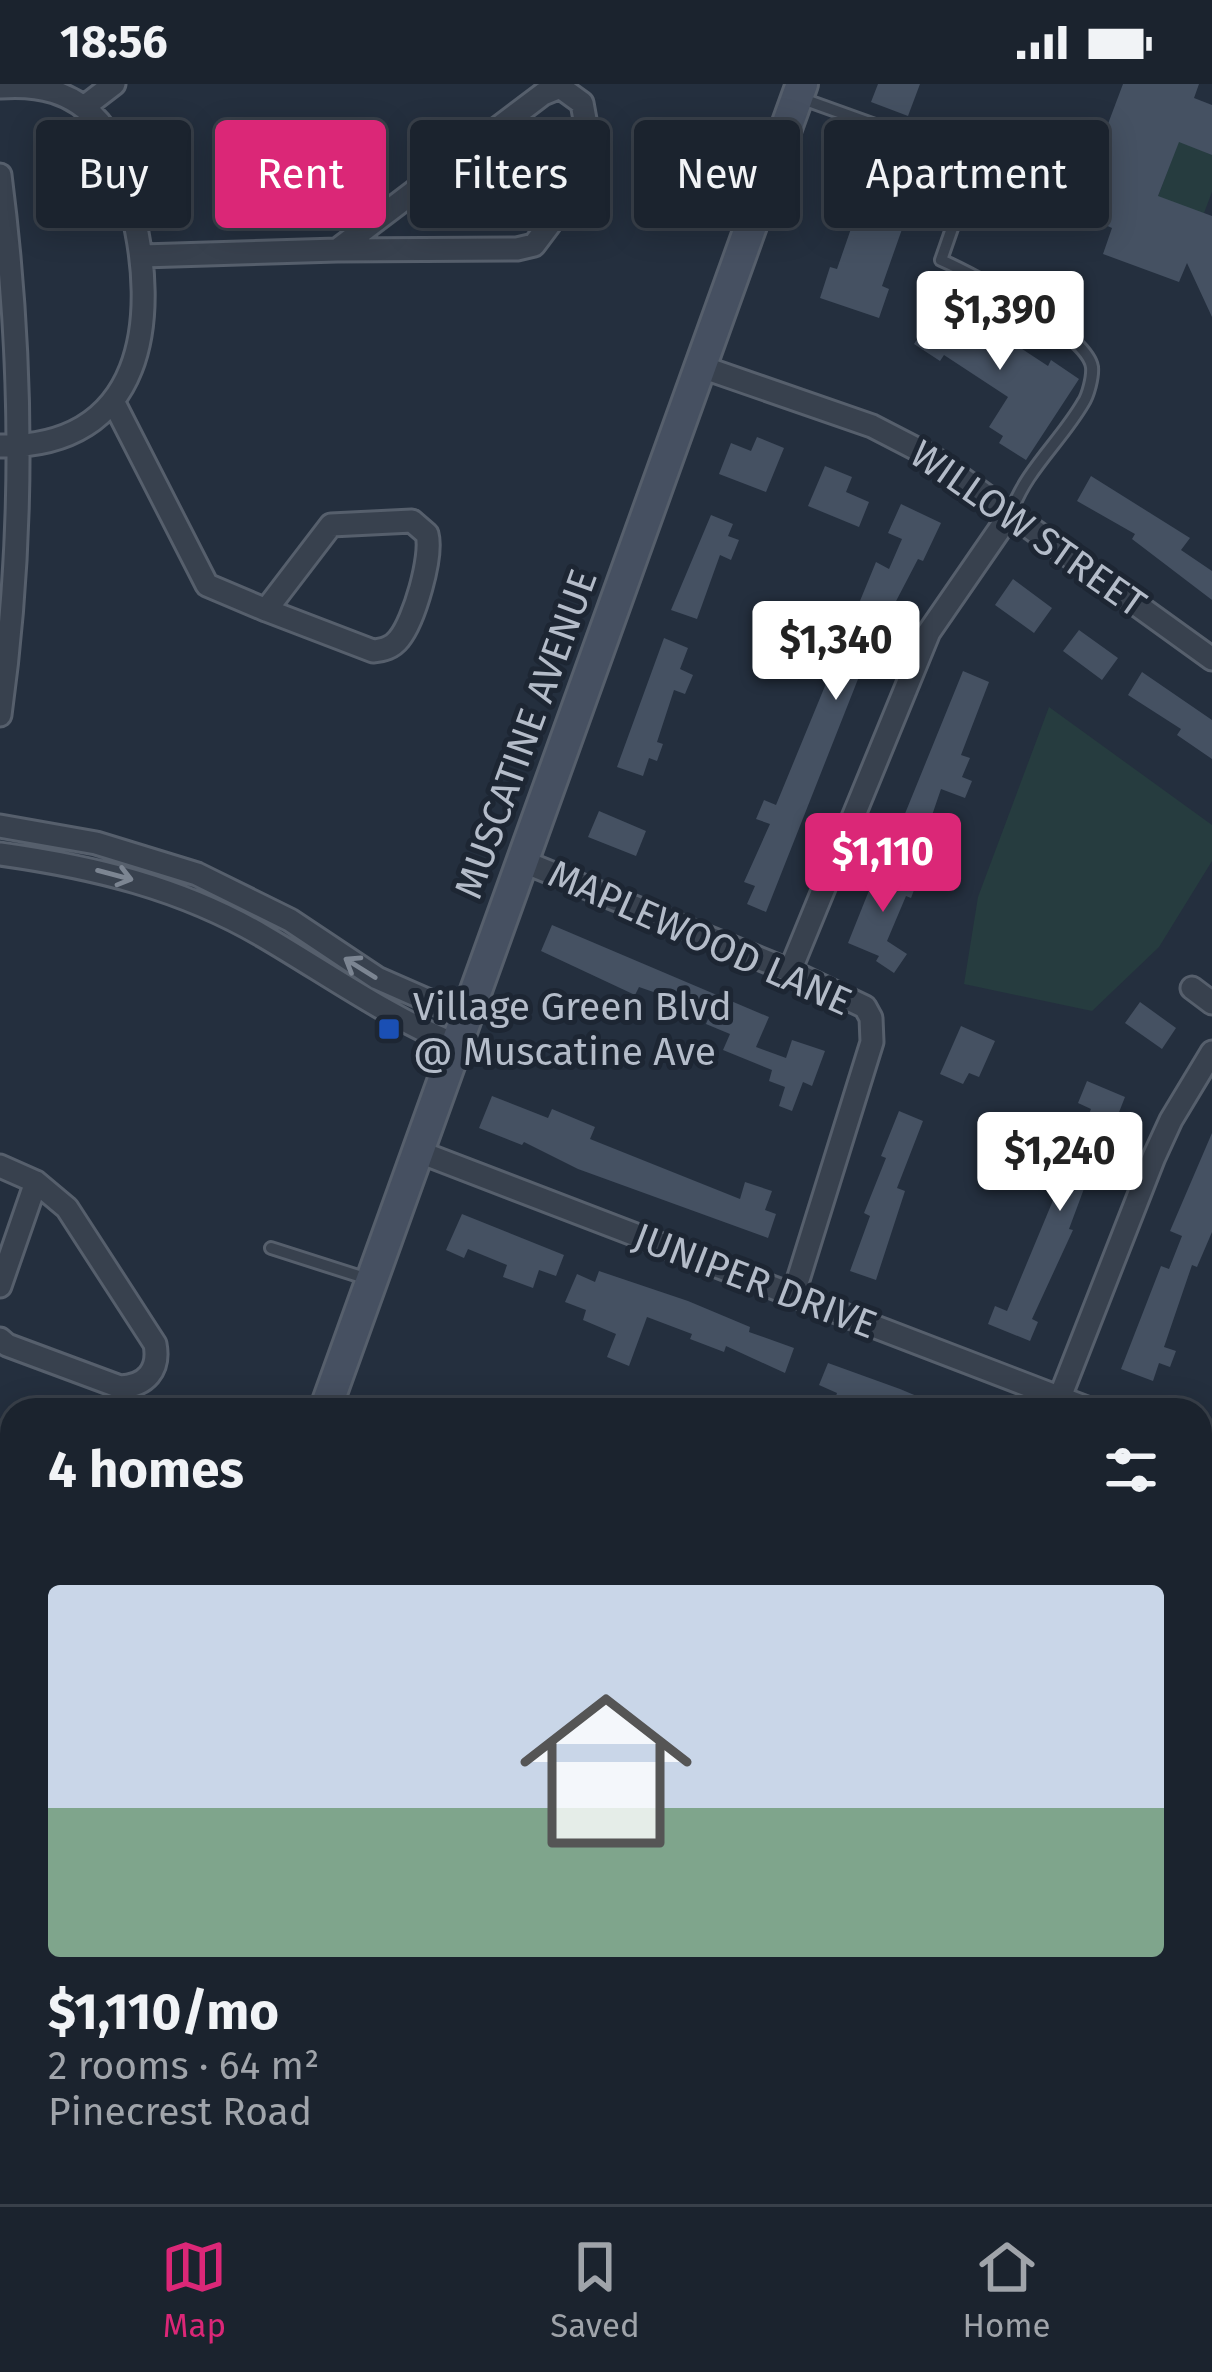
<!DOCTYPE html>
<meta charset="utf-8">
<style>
:root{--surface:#1b232e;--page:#242b36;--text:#f1f3f6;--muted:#a0a4aa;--line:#39404a;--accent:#db2777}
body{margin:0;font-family:"Fira Sans",sans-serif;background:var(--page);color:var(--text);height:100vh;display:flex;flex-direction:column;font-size:45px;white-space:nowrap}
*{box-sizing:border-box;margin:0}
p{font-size:39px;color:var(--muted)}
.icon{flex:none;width:66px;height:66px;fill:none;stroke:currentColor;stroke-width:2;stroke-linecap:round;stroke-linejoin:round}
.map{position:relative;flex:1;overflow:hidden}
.details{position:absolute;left:0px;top:1314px;width:1212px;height:807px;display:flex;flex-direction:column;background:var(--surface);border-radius:36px 36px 0 0;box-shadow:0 6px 30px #0003,0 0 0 3px var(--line)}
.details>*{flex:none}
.banner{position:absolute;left:36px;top:36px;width:1140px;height:108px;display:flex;gap:24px}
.price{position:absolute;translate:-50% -102px;padding:0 27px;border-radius:12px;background:#fff;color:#222;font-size:39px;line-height:78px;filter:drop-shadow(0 3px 6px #0008)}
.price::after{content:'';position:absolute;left:50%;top:72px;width:36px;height:27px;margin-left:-18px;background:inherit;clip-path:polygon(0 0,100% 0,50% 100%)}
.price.current{background:var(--accent);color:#fff}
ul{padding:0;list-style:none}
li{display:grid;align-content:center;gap:24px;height:636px;padding:0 48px}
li+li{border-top:3px solid var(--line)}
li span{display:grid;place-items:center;height:372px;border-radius:12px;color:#555}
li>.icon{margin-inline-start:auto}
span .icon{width:216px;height:216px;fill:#fffc;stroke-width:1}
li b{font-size:51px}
h2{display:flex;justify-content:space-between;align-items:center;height:144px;padding:0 48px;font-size:51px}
.pill{padding:0 42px;border-radius:12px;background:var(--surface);box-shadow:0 6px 30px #0003,0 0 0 3px var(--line);font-size:42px;line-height:108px}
.pill.current{background:var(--accent);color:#fff}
.status{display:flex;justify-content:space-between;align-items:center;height:84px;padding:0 60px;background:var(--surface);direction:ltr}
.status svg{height:33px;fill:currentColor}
.tabs{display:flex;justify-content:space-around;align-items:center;height:168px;border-top:3px solid var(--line);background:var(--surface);font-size:33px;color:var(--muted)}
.tabs a{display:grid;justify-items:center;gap:6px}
.tabs .current{color:var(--accent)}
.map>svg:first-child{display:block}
</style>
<div class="status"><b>18:56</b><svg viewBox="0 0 49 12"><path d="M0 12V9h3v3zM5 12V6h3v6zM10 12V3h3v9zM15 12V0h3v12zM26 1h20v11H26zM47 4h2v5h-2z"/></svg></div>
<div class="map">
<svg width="1212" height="2120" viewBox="0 0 1212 2120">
<rect width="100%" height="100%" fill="#242f3e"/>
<path fill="#263c3f" d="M1179 56 1212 71V108L1204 129 1153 126Z
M1049 623 1212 741V777L1159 863 1092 927 964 900 978 813Z
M1212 1600V1949L1200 1972V1616Z
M818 2109H1128L1123 2120H751Z"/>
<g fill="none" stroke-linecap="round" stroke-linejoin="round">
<path stroke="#394c67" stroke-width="6" d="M1200 1801 1212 1792
M983 2120 990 2109"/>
</g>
<path fill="#455162" d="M878 0H920L908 32 871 18Z
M1123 0H1199L1194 14 1212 21V71L1179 58 1158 112 1212 132V233L1187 179 1179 198 1103 170 1112 144 1103 140 1110 121 1105 119 1109 110 1085 101Z
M840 54 932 86 922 117 913 114 882 202 889 205 879 234 820 214 830 183 837 185 862 113 830 102 836 87 830 85Z
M947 208 974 226 970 231 1048 282 1051 276 1079 295 1026 376 999 359 1003 352 989 343 1008 313 944 271 940 277 914 260Z
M757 353 784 364 766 408 719 390 731 359 751 367Z
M825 382 852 393 846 408 869 418 859 443 808 422Z
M1091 392 1190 454 1181 466 1212 487V516L1132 455 1135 450 1077 417Z
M901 420 941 439 923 477 918 475 882 544 879 542 766 828 747 820 755 802 744 798 770 740 756 735 764 716 776 721 876 478 889 485 902 455 888 449Z
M711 431 733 440 728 452 739 456 731 476 720 471 697 535 671 526Z
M1013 495 1052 524 1034 549 995 521Z
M1079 546 1118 574 1102 596 1063 567Z
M664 554 688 564 680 585 693 591 685 610 674 606 657 658 663 660 657 677 649 674 643 692 617 683Z
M963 587 989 598 961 671 970 674 962 693 972 697 965 714 941 705 927 746 902 737Z
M1142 588 1212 636V675L1177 651 1181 645 1128 611Z
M599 727 646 747 636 772 588 753Z
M880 779 919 793 911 814 906 812 887 857 907 870 894 889 876 877 879 872 848 859Z
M552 841 769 933 756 963 786 974 792 956 825 967 812 1002 803 998 792 1027 779 1022 785 1003 769 997 772 986 723 966 730 950 706 940 711 928 639 903 635 911 541 867Z
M1140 918 1176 944 1162 965 1125 939Z
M961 942 995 957 979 993 969 989 963 1000 940 990Z
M1087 997 1125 1013 1103 1069 1098 1067 1069 1145 1073 1146 1032 1235 1038 1238 1030 1257 988 1240 995 1222 1007 1227 1091 1025 1078 1019Z
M492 1012 548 1034 552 1025 595 1043 590 1055 740 1115 745 1098 772 1107 765 1126 776 1130 768 1154 578 1085 524 1058 522 1061 479 1044Z
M899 1027 923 1037 897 1104 905 1107 876 1196 850 1187 870 1132 864 1129 886 1074 881 1072Z
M1212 1049V1148L1197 1183 1192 1181 1164 1263 1176 1267 1170 1283 1159 1279 1153 1297 1121 1285 1161 1182 1169 1185 1182 1152 1170 1147Z
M462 1130 564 1171 556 1192 539 1186 533 1204 503 1193 507 1181 468 1165 464 1174 446 1166Z
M599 1187 688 1217 750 1243 749 1248 794 1264 785 1289 726 1262 724 1268 690 1255 692 1250 647 1233 629 1282 607 1273 616 1250 583 1236 586 1226 565 1218 577 1190 595 1198Z
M828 1279 900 1305 950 1326H863L835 1315 837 1309 819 1301Z"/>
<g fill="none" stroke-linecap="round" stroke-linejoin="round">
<g stroke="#565f6c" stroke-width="16">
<path id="service" d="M800 14 964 73 973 84 941 176C973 190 1087 250 1092 283 1093 293 1088 312 1083 319 1061 357 1025 387 1011 429
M271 1164 368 1195"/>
</g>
<g stroke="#565f6c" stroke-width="27">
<path id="minor" d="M0 3C38 0 73 7 99 38 119 61 124 93 131 122 160 235 145 364 0 362
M560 3 582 19 586 41 549 141 534 161 517 165 337 166 543 10Z
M84 23 114 0
M0 91C23 270 25 452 0 631
M142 172 337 166
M699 282 872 342 932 373 1212 575
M114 319 207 501 266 526
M412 437 427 450C433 472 414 537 399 555 392 564 383 566 373 567L266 526 331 441Z
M0 742 96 759 197 790 290 836 377 894 466 933
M0 770C93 783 181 804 263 852 328 890 386 932 456 961
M522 777 790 887 865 923 871 934 872 958 793 1212
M790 887 929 548 1011 429
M1192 904 1212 919
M417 1067 1092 1326
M0 1082 36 1098
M0 1202 36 1098 67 1124 155 1260C160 1286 146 1302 120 1303L7 1261 0 1255
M1060 1313 1154 1073 1171 1036 1212 968
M1200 1368 1212 1372
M0 1538 12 1541
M0 1714 12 1682
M1211 1905H1212
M537 2120 541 2109"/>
</g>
<g stroke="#565f6c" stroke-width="36">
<path id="secondary" d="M325 1326 802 0
M0 1970 12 1972
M0 2011 12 2021
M291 2109 318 2120
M12 2120 14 2109
M35 2120 41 2109"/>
</g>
<use href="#service" stroke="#38414e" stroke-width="10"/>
<use href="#minor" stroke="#38414e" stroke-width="21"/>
<use href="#secondary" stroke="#465061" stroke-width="30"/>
</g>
<defs><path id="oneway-shaft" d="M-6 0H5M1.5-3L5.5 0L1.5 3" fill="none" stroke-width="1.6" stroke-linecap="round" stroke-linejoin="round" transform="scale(3)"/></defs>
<g stroke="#7c8592">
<use href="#oneway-shaft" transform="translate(115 791) rotate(15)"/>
<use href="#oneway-shaft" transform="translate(360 884) rotate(-148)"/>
</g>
<rect fill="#1a4fb4" stroke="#1d2633" stroke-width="4.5" x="377" y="933" width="24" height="24" rx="6"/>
<g text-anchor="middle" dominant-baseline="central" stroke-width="10" stroke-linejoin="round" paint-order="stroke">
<g font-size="39" fill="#b4bcc9" stroke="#1d2633">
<text transform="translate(1028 445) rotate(35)">WILLOW STREET</text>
<text transform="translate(526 650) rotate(-70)">MUSCATINE AVENUE</text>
<text transform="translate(700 854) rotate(24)">MAPLEWOOD LANE</text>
<text transform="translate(755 1197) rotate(21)">JUNIPER DRIVE</text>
</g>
<g font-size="39" fill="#b4bcc9" stroke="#1d2633" text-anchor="start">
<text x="413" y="923">Village Green Blvd<tspan x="413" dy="45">@ Muscatine Ave</tspan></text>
</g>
</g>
</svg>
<b class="price" style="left:1000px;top:289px">$1,390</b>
<b class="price" style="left:836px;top:619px">$1,340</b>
<b class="price current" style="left:883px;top:831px">$1,110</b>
<b class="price" style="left:1060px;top:1130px">$1,240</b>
<div class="banner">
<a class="pill">Buy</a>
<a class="pill current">Rent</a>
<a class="pill">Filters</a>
<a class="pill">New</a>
<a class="pill">Apartment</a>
</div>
<section class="details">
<h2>4 homes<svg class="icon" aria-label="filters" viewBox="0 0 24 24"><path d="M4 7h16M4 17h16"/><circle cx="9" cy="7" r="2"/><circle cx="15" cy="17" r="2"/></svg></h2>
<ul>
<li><span style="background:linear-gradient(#c9d6e8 60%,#7fa58c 0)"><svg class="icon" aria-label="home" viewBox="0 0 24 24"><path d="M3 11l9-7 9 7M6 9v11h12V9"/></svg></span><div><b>$1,110/mo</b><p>2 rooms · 64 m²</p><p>Pinecrest Road</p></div></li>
</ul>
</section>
</div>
<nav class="tabs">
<a class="current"><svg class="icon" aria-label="map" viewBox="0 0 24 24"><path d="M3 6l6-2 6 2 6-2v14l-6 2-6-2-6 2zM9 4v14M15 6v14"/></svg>Map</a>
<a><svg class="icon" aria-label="saved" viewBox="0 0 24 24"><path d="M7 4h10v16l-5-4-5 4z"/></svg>Saved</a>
<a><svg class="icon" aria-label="home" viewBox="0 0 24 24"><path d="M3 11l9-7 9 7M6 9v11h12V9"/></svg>Home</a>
</nav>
